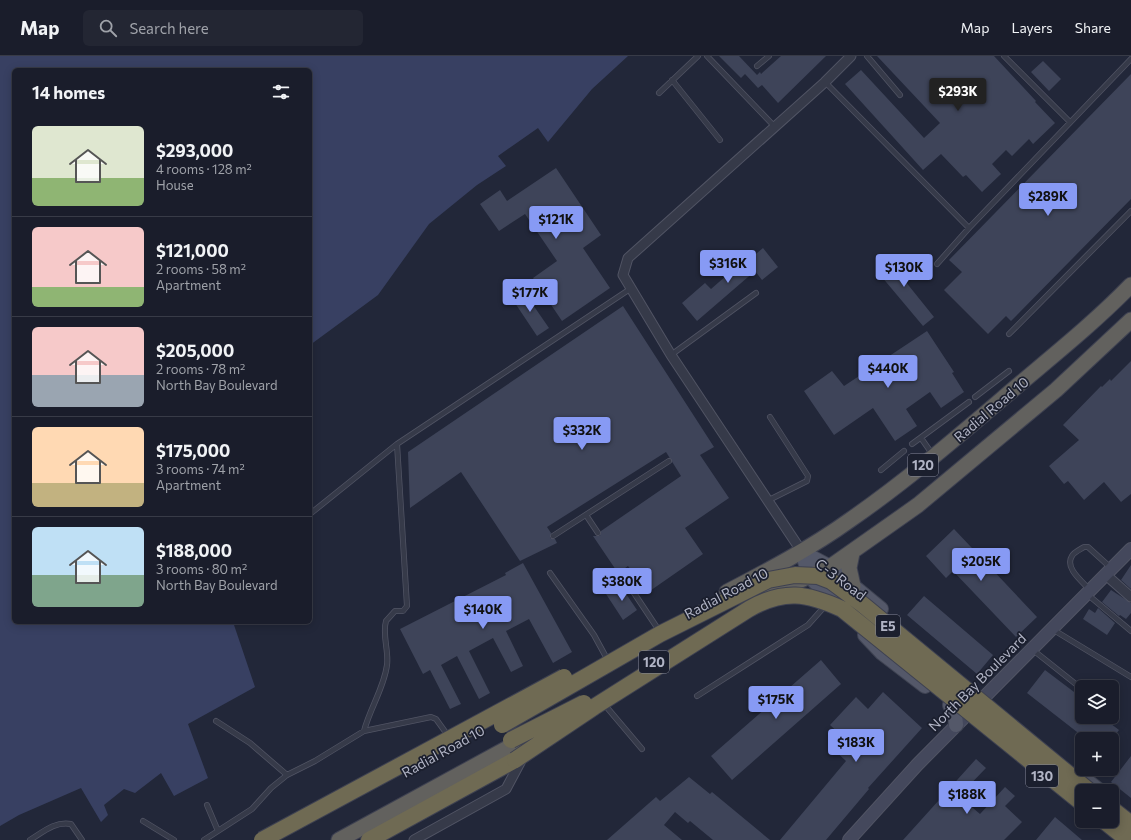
<!DOCTYPE html>
<meta charset="utf-8">
<style>
:root{--surface:#1a1d2b;--page:#232633;--text:#f1f3f6;--muted:#9fa2a9;--line:#383b47;--accent:#879af4}
body{margin:0;font-family:Commissioner,sans-serif;background:var(--page);color:var(--text);height:100vh;display:flex;flex-direction:column;font-size:15px;white-space:nowrap}
*{box-sizing:border-box;margin:0}
p{font-size:13px;color:var(--muted)}
.icon{flex:none;width:22px;height:22px;fill:none;stroke:currentColor;stroke-width:2;stroke-linecap:round;stroke-linejoin:round}
.map{position:relative;flex:1;overflow:hidden}
.sheet{position:absolute;left:12px;top:12px;width:300px;height:556px;display:flex;flex-direction:column;background:var(--surface);border-radius:6px;box-shadow:0 2px 10px #0003,0 0 0 1px var(--line)}
.sheet>*{flex:none}
.tools{position:absolute;left:1075px;top:624px;display:grid;gap:8px}
.tools a{display:grid;place-items:center;width:44px;height:44px;border-radius:6px;background:var(--surface);box-shadow:0 2px 10px #0003,0 0 0 1px var(--line);font-size:20px}
.price{position:absolute;translate:-50% -34px;padding:0 9px;border-radius:4px;background:var(--accent);color:#111;font-size:13px;line-height:26px;filter:drop-shadow(0 1px 2px #0008)}
.price::after{content:'';position:absolute;left:50%;top:24px;width:12px;height:9px;margin-left:-6px;background:inherit;clip-path:polygon(0 0,100% 0,50% 100%)}
.price.on{background:#222;color:#fff}
ul{padding:0;list-style:none}
li{display:flex;align-items:center;gap:12px;height:100px;padding:0 20px}
li+li{border-top:1px solid var(--line)}
li span{display:grid;place-items:center;flex:none;width:112px;height:80px;border-radius:6px;color:#555}
li>.icon{margin-inline-start:auto}
span .icon{width:48px;height:48px;fill:#fffc;stroke-width:1}
li b{font-size:17px}
h2{display:flex;justify-content:space-between;align-items:center;height:48px;padding:0 20px;font-size:17px}
header{display:flex;align-items:center;gap:24px;box-sizing:border-box;height:56px;padding:0 20px;background:var(--surface);border-bottom:1px solid var(--line)}
header strong{font-size:19px}
nav{display:flex;gap:22px;margin-inline-start:auto;font-size:14px}
.search{width:280px;height:36px;background:var(--page);display:flex;align-items:center;gap:10px;box-sizing:border-box;padding:0 14px;border-radius:6px;color:var(--muted);font-size:15px}
.map>svg:first-child{display:block}
</style>
<header>
<strong>Map</strong>
<div class="search"><svg class="icon" aria-label="search" viewBox="0 0 24 24"><circle cx="10" cy="10" r="6"/><path d="M15 15l6 6"/></svg>Search here</div>
<nav><a>Map</a><a>Layers</a><a>Share</a></nav>
</header>
<div class="map">
<svg width="1131" height="784" viewBox="0 0 1131 784">
<rect width="100%" height="100%" fill="#222739"/>
<path fill="#384062" d="M0 0H628L592 33 548 86 538 72 498 100 506 110 477 129 429 168 378 239 310 289V14H14V566H233L255 631 188 668 208 722 174 740 161 717 135 737 124 733 104 749 108 759 101 766 81 732 19 759 0 770Z"/>
<path fill="#3e4459" d="M719 0H739L757 19 760 16 761 18 781 0H826L778 47 762 29 758 32 745 18 741 22Z
M877 0H994L1036 45 1035 46 1055 67 1033 88 1029 83 1012 100 1006 94 992 108 1001 118 982 136 966 119 963 121 941 98 923 114 845 28 861 14 924 82 940 67Z
M1043 5 1061 23 1049 35 1031 16Z
M1131 18V143L1011 265 1006 260 988 278 944 234 962 216 949 204Z
M556 112 601 179 583 192 610 232 562 265 533 222 557 205 525 158 499 175 480 148 500 134 507 145Z
M763 192 778 211 762 224 755 215 697 265 682 247 705 227 711 233 742 206 744 208Z
M896 198 909 213 901 220 934 261 923 270 876 214Z
M522 233 549 272 537 280 511 241Z
M623 250 714 391 700 399 729 442 685 472 703 498 647 537 628 510 618 517 593 480H600L601 475 681 420 666 396 547 471 551 477 550 482 555 483 557 487 520 505 461 416 410 452 408 396Z
M927 275 954 316 952 317 964 336 941 352 930 336 906 353 917 370 895 385 873 352 834 379 804 335 832 315 844 330Z
M1131 305V438L1121 446 1104 426 1084 444 1068 425 1064 428 1049 410 1079 384 1063 369 1101 330 1102 331 1110 323 1111 325Z
M954 473 1037 561 1016 581 953 515 946 522 926 500Z
M523 507 572 596 553 607 529 563 506 575 523 610 511 616 493 582 469 595 490 637 479 643 457 600 441 609 461 648 450 653 430 614 423 618 400 573 506 519 505 517Z
M1131 509V533L1121 524Z
M620 529 637 554 623 564 606 538Z
M1111 534 1131 547V557L1126 563 1120 559 1119 560 1102 546Z
M924 540 993 599 977 618 907 559Z
M1098 552 1115 567 1107 579 1083 563 1089 553 1095 557Z
M821 604 841 628 732 724 711 700Z
M1045 614 1082 642V661H1102L1119 674 1112 683H1086L1027 637Z
M883 636 922 672 868 732 869 733 826 784H780L846 705 832 692 843 681 830 669 856 641 868 653Z
M1131 700V742L1111 726Z
M976 703 986 712 959 740 980 758 1005 731 1015 740 1005 750 1022 766 1004 784H903Z
M689 721 710 738 712 736 770 784H713L690 765 688 767 675 756 664 769 682 784H607L656 741 660 745Z
M1055 761 1082 784H1036Z"/>
<g fill="none" stroke-linecap="round" stroke-linejoin="round">
<g stroke="#515464" stroke-width="6">
<path id="service" d="M707 0 775 71
M867 0 900 39
M1004 0 1070 66
M757 10 769 0
M672 24 720 84
M825 26 969 172
M659 37 698 0
M937 208 969 172 1131 3
M1009 278 1131 155
M671 299 756 237
M975 341 1009 315
M921 382 933 399
M397 388 630 233
M912 388 969 346
M881 414 904 395
M767 445 807 425 808 420 770 361
M586 459 598 477
M553 480 669 405
M550 517 594 579 606 601
M624 522 658 573
M1090 534C1083 526 1064 512 1072 500 1074 496 1081 493 1084 491H1088L1111 512
M1087 538 1131 575
M1052 573 1131 621
M1033 594 1082 633
M697 640 808 569 825 550
M604 648 642 693
M1112 656 1113 657
M216 665 250 687 287 719
M364 675 431 661 436 663 449 681
M207 749 218 775
M143 765 174 784
M30 784C43 776 55 765 71 768L82 784
M204 784 252 753 271 732 287 719 315 705 364 675C370 652 384 632 387 609 389 595 382 579 386 565L395 555H403L407 550 397 388 310 458"/>
</g>
<g stroke="#515464" stroke-width="11">
<path id="minor" d="M802 496 671 299 623 219 628 202 825 26 851 0
M1106 519 1131 541
M414 784 506 733 523 701"/>
</g>
<g stroke="#515464" stroke-width="14">
<path id="secondary" d="M849 784 917 709 1131 493"/>
</g>
<g stroke="#3f4352" stroke-width="16">
<path id="primary" d="M802 496 810 521 840 552
M802 496 830 511 881 553
M865 579 882 597 925 630
M950 649 955 658 956 669
M1081 720 1100 735"/>
</g>
<g stroke="#3e4151" stroke-width="17">
<path id="trunk" d="M852 497 849 512 853 530
M727 536C769 514 811 492 850 464 908 424 962 377 1016 331 1055 298 1095 266 1131 229
M765 540 830 511 918 449 1056 334 1131 264
M339 784 526 682"/>
</g>
<g stroke="#3e4151" stroke-width="18">
<path id="motorway" d="M1112 753 1131 768
M1104 765 1128 784
M369 784 515 704"/>
</g>
<use href="#service" stroke="#363a49" stroke-width="4.5"/>
<use href="#minor" stroke="#363a49" stroke-width="9"/>
<use href="#secondary" stroke="#44485c" stroke-width="12"/>
<use href="#primary" stroke="#545869" stroke-width="14"/>
<use href="#trunk" stroke="#62615e" stroke-width="15"/>
<use href="#motorway" stroke="#6f6a53" stroke-width="16"/>
<g stroke="#3e4151" stroke-width="18" stroke-linecap="butt">
<path id="motorway-bridge" d="M502 669 660 578 768 524 795 519 818 520 831 525 862 548 1088 734
M511 684 584 647
M515 704 594 651 749 553C784 533 807 537 842 553L1082 747
M262 784 564 621"/>
</g>
<use href="#motorway-bridge" stroke="#6f6a53" stroke-width="16"/>
</g>
<g text-anchor="middle" dominant-baseline="central" stroke-width="3.5" stroke-linejoin="round" paint-order="stroke">
<g fill="#1b1f2e" stroke="#848798" stroke-width="1">
<rect x="908" y="398" width="30" height="22" rx="3"/>
<rect x="876" y="559" width="24" height="22" rx="3"/>
<rect x="639" y="595" width="30" height="22" rx="3"/>
<rect x="1026" y="709" width="32" height="22" rx="3"/>
</g>
<g font-size="13" font-weight="bold" fill="#b1b4c5">
<text x="923" y="409">120</text>
<text x="888" y="570">E5</text>
<text x="654" y="606">120</text>
<text x="1042" y="720">130</text>
</g>
<g font-size="14" fill="#b1b4c5" stroke="#1b1f2e">
<text transform="translate(991 353) rotate(-40)">Radial Road 10</text>
<text transform="translate(841 523) rotate(37)">C-3 Road</text>
<text transform="translate(726 537) rotate(-28)">Radial Road 10</text>
<text transform="translate(977 626) rotate(-45)">North Bay Boulevard</text>
<text transform="translate(443 695) rotate(-29)">Radial Road 10</text>
</g>
</g>
</svg>
<div class="tools">
<a><svg class="icon" aria-label="layers" viewBox="0 0 24 24"><path d="M12 4l9 5-9 5-9-5zM3 14l9 5 9-5"/></svg></a>
<a>+</a>
<a>−</a>
</div>
<b class="price on" style="left:958px;top:56px">$293K</b>
<b class="price" style="left:1048px;top:161px">$289K</b>
<b class="price" style="left:556px;top:184px">$121K</b>
<b class="price" style="left:728px;top:228px">$316K</b>
<b class="price" style="left:904px;top:232px">$130K</b>
<b class="price" style="left:530px;top:257px">$177K</b>
<b class="price" style="left:888px;top:333px">$440K</b>
<b class="price" style="left:582px;top:395px">$332K</b>
<b class="price" style="left:981px;top:526px">$205K</b>
<b class="price" style="left:622px;top:546px">$380K</b>
<b class="price" style="left:483px;top:574px">$140K</b>
<b class="price" style="left:776px;top:664px">$175K</b>
<b class="price" style="left:856px;top:707px">$183K</b>
<b class="price" style="left:967px;top:759px">$188K</b>
<section class="sheet">
<h2>14 homes<svg class="icon" aria-label="filters" viewBox="0 0 24 24"><path d="M4 7h16M4 17h16"/><circle cx="9" cy="7" r="2"/><circle cx="15" cy="17" r="2"/></svg></h2>
<ul>
<li><span style="background:linear-gradient(#dfe7d0 65%,#8fb573 0)"><svg class="icon" aria-label="home" viewBox="0 0 24 24"><path d="M3 11l9-7 9 7M6 9v11h12V9"/></svg></span><div><b>$293,000</b><p>4 rooms · 128 m²</p><p>House</p></div></li>
<li><span style="background:linear-gradient(#f6c9c9 75%,#8fb573 0)"><svg class="icon" aria-label="home" viewBox="0 0 24 24"><path d="M3 11l9-7 9 7M6 9v11h12V9"/></svg></span><div><b>$121,000</b><p>2 rooms · 58 m²</p><p>Apartment</p></div></li>
<li><span style="background:linear-gradient(#f6c9c9 60%,#9aa5b1 0)"><svg class="icon" aria-label="home" viewBox="0 0 24 24"><path d="M3 11l9-7 9 7M6 9v11h12V9"/></svg></span><div><b>$205,000</b><p>2 rooms · 78 m²</p><p>North Bay Boulevard</p></div></li>
<li><span style="background:linear-gradient(#ffd9b3 70%,#c2b280 0)"><svg class="icon" aria-label="home" viewBox="0 0 24 24"><path d="M3 11l9-7 9 7M6 9v11h12V9"/></svg></span><div><b>$175,000</b><p>3 rooms · 74 m²</p><p>Apartment</p></div></li>
<li><span style="background:linear-gradient(#bfe0f5 60%,#7fa58c 0)"><svg class="icon" aria-label="home" viewBox="0 0 24 24"><path d="M3 11l9-7 9 7M6 9v11h12V9"/></svg></span><div><b>$188,000</b><p>3 rooms · 80 m²</p><p>North Bay Boulevard</p></div></li>
</ul>
</section>
</div>
